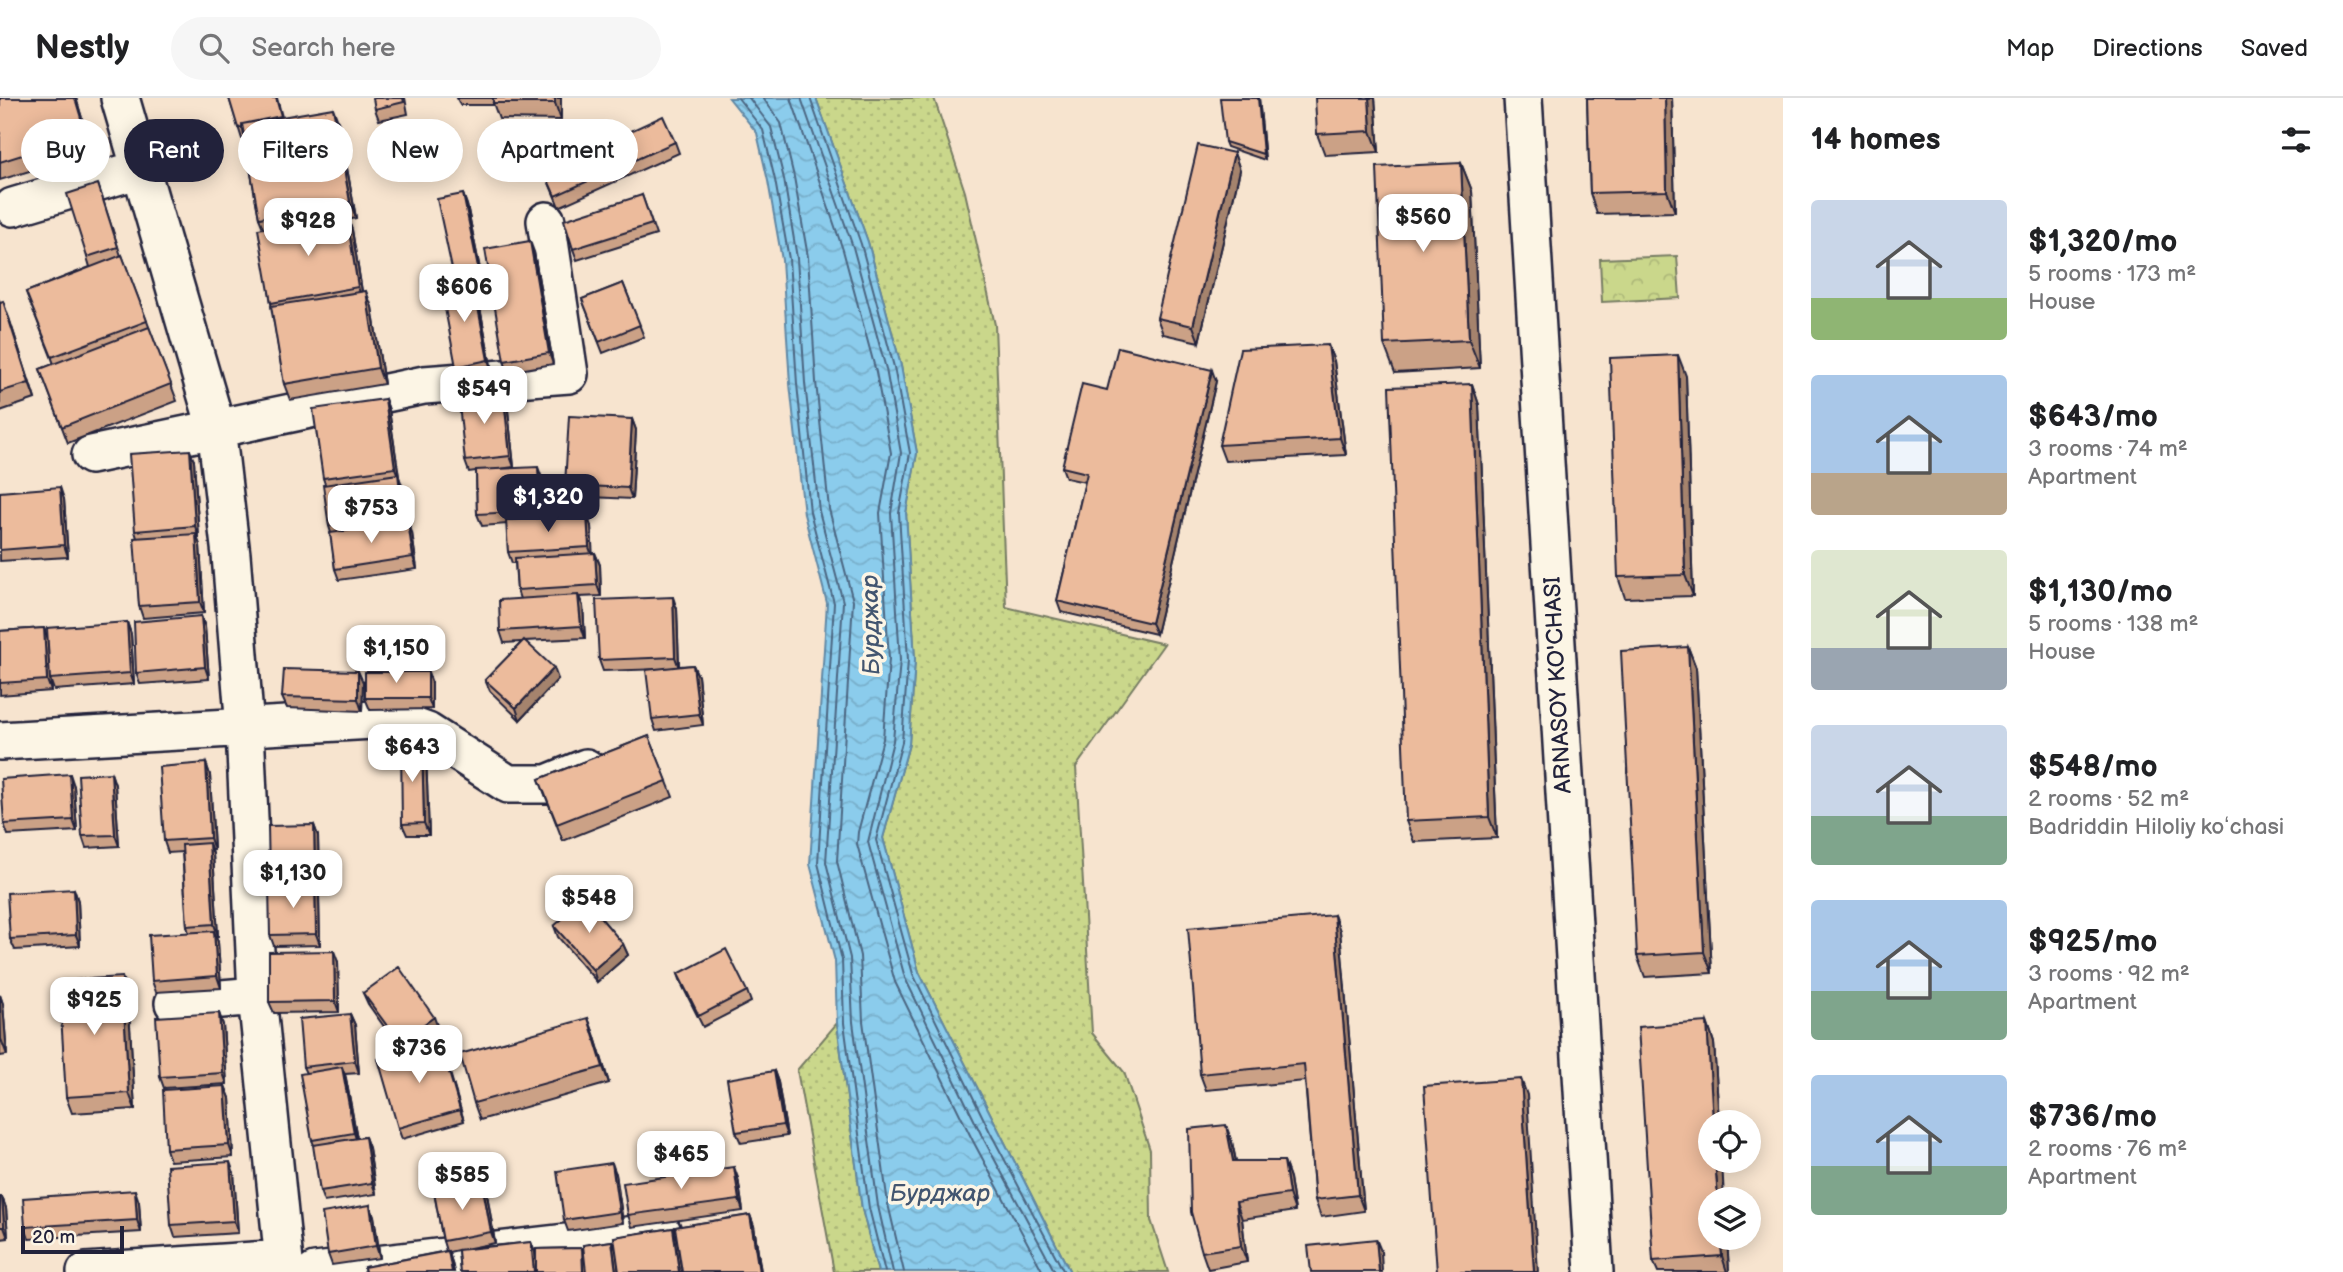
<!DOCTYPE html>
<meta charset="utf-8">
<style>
:root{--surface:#fff;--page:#f6f6f6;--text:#202124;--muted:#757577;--line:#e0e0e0;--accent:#22223b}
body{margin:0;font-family:"Balsamiq Sans",sans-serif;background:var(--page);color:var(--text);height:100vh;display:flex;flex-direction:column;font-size:26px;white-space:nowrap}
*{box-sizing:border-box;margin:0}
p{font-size:23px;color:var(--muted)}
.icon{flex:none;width:38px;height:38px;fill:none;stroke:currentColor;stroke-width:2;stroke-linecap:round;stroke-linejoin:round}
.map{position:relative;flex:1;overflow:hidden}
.panel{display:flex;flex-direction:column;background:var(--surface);width:560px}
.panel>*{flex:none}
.banner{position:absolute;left:21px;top:21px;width:665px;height:63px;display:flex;gap:14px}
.buttons{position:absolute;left:1698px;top:1012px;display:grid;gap:14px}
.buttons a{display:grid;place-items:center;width:63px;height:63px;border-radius:50%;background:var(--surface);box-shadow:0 4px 18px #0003;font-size:35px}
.scale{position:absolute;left:21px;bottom:18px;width:103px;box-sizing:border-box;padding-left:7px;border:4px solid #22223b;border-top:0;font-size:19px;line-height:24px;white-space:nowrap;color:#22223b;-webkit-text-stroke:5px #fcf5e5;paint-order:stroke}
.price{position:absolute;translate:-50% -60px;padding:0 16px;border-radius:14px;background:#fff;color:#222;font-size:23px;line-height:46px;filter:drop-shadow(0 2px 4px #0008)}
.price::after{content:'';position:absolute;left:50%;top:42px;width:21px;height:16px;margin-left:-10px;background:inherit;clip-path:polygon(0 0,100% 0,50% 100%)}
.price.active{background:var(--accent);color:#fff}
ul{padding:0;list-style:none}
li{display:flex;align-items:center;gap:21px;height:175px;padding:0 28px}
li span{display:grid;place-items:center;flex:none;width:196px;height:140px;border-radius:7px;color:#555}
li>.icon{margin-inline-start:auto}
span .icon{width:84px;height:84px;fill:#fffc;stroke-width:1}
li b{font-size:30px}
h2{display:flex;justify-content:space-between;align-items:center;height:84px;padding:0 28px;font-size:30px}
.tag{padding:0 24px;border-radius:32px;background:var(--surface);box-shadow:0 4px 18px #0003;font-size:24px;line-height:63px}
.tag.active{background:var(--accent);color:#fff}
header{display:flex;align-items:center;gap:42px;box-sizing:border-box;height:98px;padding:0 35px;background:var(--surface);border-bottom:2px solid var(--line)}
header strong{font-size:33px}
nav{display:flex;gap:38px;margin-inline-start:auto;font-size:24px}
.search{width:490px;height:63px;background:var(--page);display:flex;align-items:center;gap:18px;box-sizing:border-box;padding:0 24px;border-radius:38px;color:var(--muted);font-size:26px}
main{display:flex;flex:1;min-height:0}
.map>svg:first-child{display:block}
</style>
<header>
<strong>Nestly</strong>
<div class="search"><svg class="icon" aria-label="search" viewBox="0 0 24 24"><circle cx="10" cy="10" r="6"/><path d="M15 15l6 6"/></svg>Search here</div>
<nav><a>Map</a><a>Directions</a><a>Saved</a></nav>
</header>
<main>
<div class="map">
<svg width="1783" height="1174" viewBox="0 0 1783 1174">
<defs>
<pattern id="grass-dots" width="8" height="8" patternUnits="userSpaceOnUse" patternTransform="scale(1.75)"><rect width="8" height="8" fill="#cad78b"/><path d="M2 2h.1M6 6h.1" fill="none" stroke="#adb879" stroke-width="1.8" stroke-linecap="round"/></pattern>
<pattern id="forest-crowns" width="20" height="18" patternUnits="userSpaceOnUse" patternTransform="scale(1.75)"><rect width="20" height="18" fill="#cad78b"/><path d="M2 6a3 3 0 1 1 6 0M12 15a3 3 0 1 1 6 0" fill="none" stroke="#adb879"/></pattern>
<pattern id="water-waves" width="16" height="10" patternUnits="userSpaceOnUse" patternTransform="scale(1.75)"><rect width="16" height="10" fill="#8bccec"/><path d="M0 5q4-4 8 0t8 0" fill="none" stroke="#78afcb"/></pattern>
</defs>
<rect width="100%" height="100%" fill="#f7e4cf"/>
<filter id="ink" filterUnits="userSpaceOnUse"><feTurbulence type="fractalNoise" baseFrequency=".0143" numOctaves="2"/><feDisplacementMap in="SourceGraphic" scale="14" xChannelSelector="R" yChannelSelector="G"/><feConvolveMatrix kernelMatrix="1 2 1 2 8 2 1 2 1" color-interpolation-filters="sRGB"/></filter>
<g filter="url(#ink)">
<path fill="url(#grass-dots)" stroke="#767c63" stroke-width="2" d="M816 0H934L965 94 995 227 1006 509 1164 546 1076 669 1092 935 1124 974 1150 1052 1151 1122 1168 1174H1070L919 874 883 740 909 646 915 562 906 415 917 355 901 268 868 144Z
M837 925 862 1111 878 1174H834L797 972Z"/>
<path fill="url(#forest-crowns)" stroke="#767c63" stroke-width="2" d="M1677 158 1680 200 1602 204 1600 161Z"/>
<path fill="url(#water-waves)" stroke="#6188a5" stroke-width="2" d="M729 0H816L868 144 901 268 917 355 906 415 915 562 909 646 883 740 919 874 1070 1174H878L862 1111 837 925 835 863 810 766 827 505 804 416 790 286 782 162 768 83 757 35Z"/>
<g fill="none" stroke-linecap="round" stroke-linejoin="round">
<path stroke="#4c6682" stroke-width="2" d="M738 0 763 32 775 82 789 161 797 286 810 414 834 505 818 765 842 862 844 925 869 1110 885 1174
M749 0 771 29 784 81 797 160 805 285 819 413 843 504 826 764 850 860 853 924 878 1108 893 1174
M763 0 781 25 794 79 808 159 816 284 829 411 853 503 837 763 860 858 863 923 888 1106 904 1174
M791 0 843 152 876 274 891 355 880 415 889 561 883 641 858 734 857 746 895 884 973 1043 1043 1174
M801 0 853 149 886 271 901 355 891 415 900 562 893 643 868 744 905 880 982 1038 1055 1174
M810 0 861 146 894 269 910 355 899 415 908 562 902 644 876 742 913 876 990 1034 1064 1174"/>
<g stroke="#22223b" stroke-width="42">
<path id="street" d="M120 0 216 329 231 457 245 631 257 898 285 1174
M1523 0 1594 1174
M13 109 140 71
M91 357 424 287 569 276 546 123
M0 643 391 621 427 634 508 686H547L586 670
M174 905 257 898
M86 1174 283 1161
M315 1174 662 1134"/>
</g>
<use href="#street" stroke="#fcf5e5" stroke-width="37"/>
</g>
<path fill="#cba186" stroke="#22223b" stroke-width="2" d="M0 0H76L92 54 0 82Z
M229 0H277L282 19 339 26 356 120 348 122 352 132 362 193 372 209 384 286 290 302 284 286 271 205 263 130 259 120 245 41H242Z
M405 0 408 16 379 22 375 11Z
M457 0H493V7H460Z
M561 0V22L499 21 493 5Z
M1259 0 1265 62 1227 49 1225 44Z
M1375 0 1379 54 1325 57 1317 36Z
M1587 0H1672L1675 114 1597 116 1590 95Z
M675 44 679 55 559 109 544 73Z
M1234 55 1240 72 1199 244 1163 236 1157 220Z
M1461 65 1472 93 1480 270 1395 275 1384 246Z
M98 86 121 158 122 157 177 303 68 345 40 271 54 266 26 194 90 169 87 159Z
M463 96 467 107 483 186 474 187 477 194 492 273 460 280 456 269V186L454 180Z
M642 97 656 137 577 162 573 151Z
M534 154 553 266 508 274 504 263Z
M623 185 644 239 603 255 582 201Z
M0 204 9 220 35 301 0 313Z
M1334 263 1346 357 1225 363 1219 347Z
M1686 278 1693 498 1625 500 1618 479Z
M1216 283 1156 536 1061 514 1057 503 1085 384 1066 380 1062 369 1107 292Z
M1472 286 1479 307 1497 740 1414 744 1406 723Z
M385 301 389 312 399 379 402 388 407 424H408L412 435 417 471 339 482 335 471 331 435 329 428 325 386 323 380Z
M507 303 514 369 499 371 542 380 544 420 591 428 592 456 595 455 600 467 601 498 579 499 583 508 585 540 525 543 558 581 520 622 490 593 485 582 522 544 504 545 500 533 520 501 517 492 515 465H512L508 454 507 426 482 428 477 416 476 373 469 374 465 363Z
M632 321 636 332 632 401 570 398 565 387Z
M194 363 199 440H197L200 447 204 515 143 520 139 508 137 440 135 433Z
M0 394 64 401 68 459 0 463Z
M677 511 679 568 693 567 698 578 703 627 656 633 652 621 661 571 603 573 599 562Z
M201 518 205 529 209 581 140 586 136 575Z
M127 524 131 536 134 586 54 592 50 581 51 593 0 597V533L44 530 47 539Z
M1688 549 1696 570 1712 875 1645 879 1637 858Z
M363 584 362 613 287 610 282 599Z
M432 585V611L370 612 365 600Z
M649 638 673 699 563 743 539 681Z
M426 656 429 737H407L402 726Z
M206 665 210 677 214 752H212L213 756 218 838H216L218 844 221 890 156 894 152 883 189 835 187 828 182 754 168 755 164 743Z
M111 675 115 687 119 748 86 750 82 738Z
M74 688 77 733 8 737 4 726Z
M314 727 318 738 319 787H315L319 798 320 847 274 848 270 837 273 788 269 777Z
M74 791 78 803 80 848 15 852 10 841Z
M1334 817 1340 833 1364 1113 1321 1119 1315 1102 1305 983 1206 992 1200 976Z
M554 828 623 846 628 857 597 884 558 839Z
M338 864 339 914 274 915 269 904Z
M678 876 747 893 751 904 703 929 682 887Z
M128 895 135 1011 72 1015 66 999Z
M363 895 438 930 408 952 440 943 464 1023 402 1041 398 1030 402 954 368 906Z
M0 897 3 906 7 957 0 958Z
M219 915 223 927 227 986 164 990 160 979Z
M350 916 355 927 359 975 345 976 357 1040 365 1039 369 1050 376 1096 324 1104 320 1093 314 1047 312 1042 306 975 303 969Z
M588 920 594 936 609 985 480 1022 474 1005Z
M1707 924 1714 945 1719 1024H1710V1139H1727L1729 1174H1658L1653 1163Z
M774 973 778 984 787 1038 741 1045 736 1034Z
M225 988 230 1000 233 1059 170 1063 166 1051Z
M1232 1044 1236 1063H1284L1290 1080 1295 1113 1242 1121 1247 1164 1208 1171 1202 1154Z
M234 1075 238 1135 175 1139 171 1127Z
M616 1076 623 1125 568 1133 564 1122Z
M738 1080 743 1113 632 1129 628 1117Z
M482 1085 487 1096 495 1145 465 1151 531 1144 535 1155 536 1162V1151L582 1150 584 1157 583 1147 612 1143 616 1152 614 1139 673 1130 677 1141 675 1129 750 1117 754 1128 761 1174H682L678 1149 682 1174H619V1171V1174H460L458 1152 449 1154 454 1174H365L364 1169 446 1153 443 1143 434 1094Z
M0 1099H2L6 1110 8 1140 0 1141Z
M139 1104 141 1134 29 1141 25 1129Z
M370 1107 374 1118 380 1160 332 1167 328 1156Z"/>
<path fill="#a5836d" stroke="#22223b" stroke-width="2" d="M75 0H76L92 54 86 37Z
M555 0H561V22L555 5Z
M1258 0H1259L1265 62 1263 56Z
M1369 0H1375L1379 54 1371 33Z
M1665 0H1672L1675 114 1667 93Z
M333 10 339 26 356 120 350 104Z
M1234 55 1240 72 1199 244 1193 228Z
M1461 65 1472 93 1480 270 1469 242Z
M463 96 467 107 483 186 479 174Z
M346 115 352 132 364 206 358 189Z
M530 143 534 154 553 266 549 255Z
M473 183 477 194 492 273 488 262Z
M366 193 372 209 384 286 378 270Z
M3 203 9 220 35 301 29 285Z
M1328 247 1334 263 1346 357 1340 340Z
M1678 257 1686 278 1693 498 1685 477Z
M1212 272 1216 283 1156 536 1151 525Z
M1472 286 1479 307 1497 740 1489 719Z
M503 292 507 303 514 369 510 358Z
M385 301 389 312 399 379 402 388 407 428 403 417 398 378 395 370Z
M632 321 636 332 632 401 628 390Z
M190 352 194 363 199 440 195 428Z
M538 369 542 380 544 424 540 413Z
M60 389 64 401 68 459 64 447Z
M587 417 591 428 593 460 589 449Z
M408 424 412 435 417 471 413 459Z
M196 436 200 447 204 515 200 504Z
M595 455 600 467 601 498 597 487Z
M578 497 583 508 585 540 581 528Z
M673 499 677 511 679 570 675 559Z
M201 518 205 529 209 581 205 569Z
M127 524 131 536 134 586 130 575Z
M44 530 48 541 51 593 47 582Z
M1688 549 1696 570 1712 875 1704 854Z
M693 567 698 578 703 627 699 616Z
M554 570 558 581 520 622 516 610Z
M358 573 363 584 362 613 358 601Z
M428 574 432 585V611L428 600Z
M422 645 426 656 429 737 424 725Z
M206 665 210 677 214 752 210 740Z
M111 675 115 687 119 748 115 737Z
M70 676 74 688 77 733 73 722Z
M314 727 318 738 319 787 315 776Z
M209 745 213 756 218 838 214 826Z
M315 786 319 798 320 847 316 836Z
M74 791 78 803 80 848 76 837Z
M1334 817 1340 833 1364 1113 1358 1097Z
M214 833 218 844 221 890 217 878Z
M623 846 628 857 597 884 593 872Z
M334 853 338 864 339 914 335 903Z
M122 879 128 895 135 1011 129 995Z
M0 897 3 906 7 957 1 941Z
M219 915 223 927 227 986 223 975Z
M350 916 355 927 359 975 355 963Z
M434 919 438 930 403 956 399 944Z
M588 920 594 936 609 985 603 969Z
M1707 924 1714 945 1719 1024H1713Z
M440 943 444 954 464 1023 460 1012Z
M342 969 346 980 358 1046 354 1035Z
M774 973 778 984 787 1038 783 1027Z
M1521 981 1527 997 1538 1174H1534Z
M225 988 230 1000 233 1059 229 1047Z
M1226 1027 1232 1044 1239 1079 1233 1063Z
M365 1039 369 1050 376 1096 372 1085Z
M1715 1062H1722L1724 1101H1718Z
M1284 1063 1290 1080 1295 1113 1289 1096Z
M230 1064 234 1075 238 1135 234 1123Z
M612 1065 616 1076 623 1125 619 1114Z
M734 1069 738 1080 743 1113 739 1102Z
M482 1085 487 1096 495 1145 491 1134Z
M135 1092 139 1104 141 1134 137 1122Z
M2 1099 6 1110 8 1140 4 1129Z
M1236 1104 1242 1121 1247 1164 1241 1148Z
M370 1107 374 1118 380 1160 376 1148Z
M750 1117 754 1128 761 1174H759Z
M673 1130 677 1141 682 1174H679Z
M1720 1139H1727L1729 1174H1727L1722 1158Z
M1376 1141 1381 1153 1382 1174H1379Z
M612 1143 617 1154 619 1174H616Z
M531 1144 535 1155 537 1174H534Z
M582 1150 586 1161V1174H583Z
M448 1153 452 1164 454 1174H452Z"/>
<path fill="#ecbb9c" stroke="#22223b" stroke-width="2" d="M0 0H75L86 37 0 64Z
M229 0H276L281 18 242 26V29L238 30Z
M373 0H403L404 4 375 11Z
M493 0H555V5H493Z
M1220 0H1258L1263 56 1225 44Z
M1315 0H1369L1371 33 1317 36Z
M1587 0H1665L1667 93 1590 95Z
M333 10 350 104 259 120 242 26Z
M663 18 675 44 555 98 544 73Z
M1198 47 1234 55 1193 228 1157 220Z
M1461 65 1469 242 1384 246 1377 69Z
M98 86 118 149 87 159 67 96Z
M463 96 479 174 454 180 437 101Z
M642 97 652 126 573 151 564 122Z
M346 115 358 189 271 205 258 131Z
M530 143 549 255 504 263 485 151Z
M122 157 147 223 52 259 26 194Z
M473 183 488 262 456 269 441 189Z
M623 185 640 227 599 244 582 201Z
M366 193 378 270 284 286 271 208Z
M3 203 29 285 0 294V204Z
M149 229 171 286 62 329 40 271Z
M1328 247 1340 340 1219 347 1240 251Z
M1118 249 1212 272 1151 525 1057 503 1087 375 1062 369 1082 286 1107 292Z
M1678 257 1685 477 1618 479 1610 260Z
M1472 286 1489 719 1406 723 1389 289Z
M503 292 510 358 465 363 458 297Z
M385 301 395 370 323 380 313 311Z
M569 318 632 321 628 390 565 387Z
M190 352 195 428 135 433 129 356Z
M538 369 540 413 477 416 476 372Z
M398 376 403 417 329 428 323 387Z
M60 389 64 447 0 452V394Z
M587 417 589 449 508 454 506 422Z
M408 424 413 459 335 471 330 435Z
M196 436 200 504 139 508 134 440Z
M595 455 597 487 517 492 515 460Z
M578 497 581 528 500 533 499 502Z
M673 499 675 559 599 562 596 502Z
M201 518 205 569 136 575 134 524Z
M127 524 130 575 50 581 47 530Z
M44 530 47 582 0 585V533Z
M524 542 554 570 516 610 485 582Z
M1688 549 1704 854 1637 858 1621 553Z
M693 567 699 616 652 621 646 572Z
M284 571 358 573V601L282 599Z
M365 574H428V600H365Z
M649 638 667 683 557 726 539 681Z
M422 645 424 725 402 726 401 646Z
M206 665 210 740 164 743 159 669Z
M111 675 115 737 82 738 78 677Z
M70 676 73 722 4 726 1 681Z
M314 727 315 776 269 777 268 728Z
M209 745 214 826 187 828 182 747Z
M315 786 316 836 270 837 269 788Z
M74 791 76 837 10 841 7 795Z
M585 801 623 846 593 872 554 828Z
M1334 817 1358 1097 1315 1102 1304 966 1200 976 1188 830Z
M214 833 217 878 152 883 149 837Z
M726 851 747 893 699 918 678 876Z
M334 853 335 903 269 904V854Z
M399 869 434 919 399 944 363 895Z
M122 879 129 995 66 999 59 883Z
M219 915 223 975 160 979 156 919Z
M350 916 355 963 303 969 299 921Z
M588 920 603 969 474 1005 460 956Z
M1707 924 1713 1024H1710V1062H1715L1718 1101H1710V1139H1720L1722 1158 1653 1163 1638 929Z
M440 943 460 1012 398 1030 378 961Z
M342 969 354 1035 312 1042 300 976Z
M774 973 783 1027 736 1034 727 981Z
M1521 981 1534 1174H1437L1424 988Z
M225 988 229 1047 166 1051 163 992Z
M1226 1027 1233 1063H1284L1289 1096 1236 1104 1241 1148 1202 1154 1191 1114 1189 1031Z
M365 1039 372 1085 320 1093 313 1047Z
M230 1064 234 1123 171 1127 167 1068Z
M612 1065 619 1114 564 1122 557 1073Z
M734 1069 739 1102 628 1117 623 1085Z
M482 1085 491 1134 443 1143 434 1094Z
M135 1092 137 1122 25 1129 23 1100Z
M0 1099H2L4 1129H0Z
M370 1107 376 1148 328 1156 322 1115Z
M750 1117 759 1174H682L675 1129Z
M673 1130 679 1174H619L614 1139Z
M1376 1141 1379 1174H1311L1308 1148Z
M612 1143 616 1174H586L583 1147Z
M531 1144 534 1174H460L458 1152Z
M582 1150 583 1174H536V1151Z
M448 1153 452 1174H365L364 1169Z"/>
</g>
<g text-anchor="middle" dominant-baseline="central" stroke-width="7" stroke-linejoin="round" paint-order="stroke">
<g font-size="23" fill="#22223b" stroke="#fcf5e5">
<text transform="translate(1558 587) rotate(-93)">ARNASOY KO'CHASI</text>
</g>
<g font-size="24" font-style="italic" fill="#425570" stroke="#fcf5e5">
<text transform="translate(871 527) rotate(-91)">Бурджар</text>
<text x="940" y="1095">Бурджар</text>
</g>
</g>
</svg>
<div class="buttons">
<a><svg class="icon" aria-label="locate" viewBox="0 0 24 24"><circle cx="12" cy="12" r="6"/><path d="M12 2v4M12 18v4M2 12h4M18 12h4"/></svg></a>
<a><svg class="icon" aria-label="layers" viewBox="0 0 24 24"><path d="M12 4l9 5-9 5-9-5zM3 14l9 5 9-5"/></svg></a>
</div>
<div class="scale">20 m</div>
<b class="price" style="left:1423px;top:156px">$560</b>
<b class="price" style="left:308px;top:160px">$928</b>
<b class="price" style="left:464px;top:226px">$606</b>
<b class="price" style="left:484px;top:328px">$549</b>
<b class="price active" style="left:548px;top:436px">$1,320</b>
<b class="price" style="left:371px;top:447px">$753</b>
<b class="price" style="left:396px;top:587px">$1,150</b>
<b class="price" style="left:412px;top:686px">$643</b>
<b class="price" style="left:293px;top:812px">$1,130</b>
<b class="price" style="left:589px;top:837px">$548</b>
<b class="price" style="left:94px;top:939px">$925</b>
<b class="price" style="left:419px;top:987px">$736</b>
<b class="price" style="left:681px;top:1093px">$465</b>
<b class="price" style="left:462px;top:1114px">$585</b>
<div class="banner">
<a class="tag">Buy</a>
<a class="tag active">Rent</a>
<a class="tag">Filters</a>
<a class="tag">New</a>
<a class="tag">Apartment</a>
</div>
</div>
<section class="panel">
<h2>14 homes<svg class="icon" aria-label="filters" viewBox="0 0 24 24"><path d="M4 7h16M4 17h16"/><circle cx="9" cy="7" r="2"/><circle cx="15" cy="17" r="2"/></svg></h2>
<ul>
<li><span style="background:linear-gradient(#c9d6e8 70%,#8fb573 0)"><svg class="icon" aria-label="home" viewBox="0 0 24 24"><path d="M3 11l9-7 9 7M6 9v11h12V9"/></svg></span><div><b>$1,320/mo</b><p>5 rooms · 173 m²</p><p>House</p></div></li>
<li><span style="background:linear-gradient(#a9c7e8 70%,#b9a48a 0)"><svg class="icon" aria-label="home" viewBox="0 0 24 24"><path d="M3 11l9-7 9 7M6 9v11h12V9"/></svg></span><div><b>$643/mo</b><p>3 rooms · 74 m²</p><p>Apartment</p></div></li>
<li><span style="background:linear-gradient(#dfe7d0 70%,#9aa5b1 0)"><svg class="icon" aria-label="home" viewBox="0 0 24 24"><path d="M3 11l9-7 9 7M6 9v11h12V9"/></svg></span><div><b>$1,130/mo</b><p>5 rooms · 138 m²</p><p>House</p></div></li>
<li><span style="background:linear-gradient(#c9d6e8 65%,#7fa58c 0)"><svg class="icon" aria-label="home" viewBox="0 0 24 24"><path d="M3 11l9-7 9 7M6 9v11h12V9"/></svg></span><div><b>$548/mo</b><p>2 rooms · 52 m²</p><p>Badriddin Hiloliy koʻchasi</p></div></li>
<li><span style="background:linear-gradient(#a9c7e8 65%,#7fa58c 0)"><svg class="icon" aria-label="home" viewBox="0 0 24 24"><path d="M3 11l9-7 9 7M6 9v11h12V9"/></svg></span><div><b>$925/mo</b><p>3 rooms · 92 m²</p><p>Apartment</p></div></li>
<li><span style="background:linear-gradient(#a9c7e8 65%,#7fa58c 0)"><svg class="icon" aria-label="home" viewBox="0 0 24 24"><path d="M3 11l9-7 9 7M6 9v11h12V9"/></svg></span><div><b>$736/mo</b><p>2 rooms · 76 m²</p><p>Apartment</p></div></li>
</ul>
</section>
</main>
